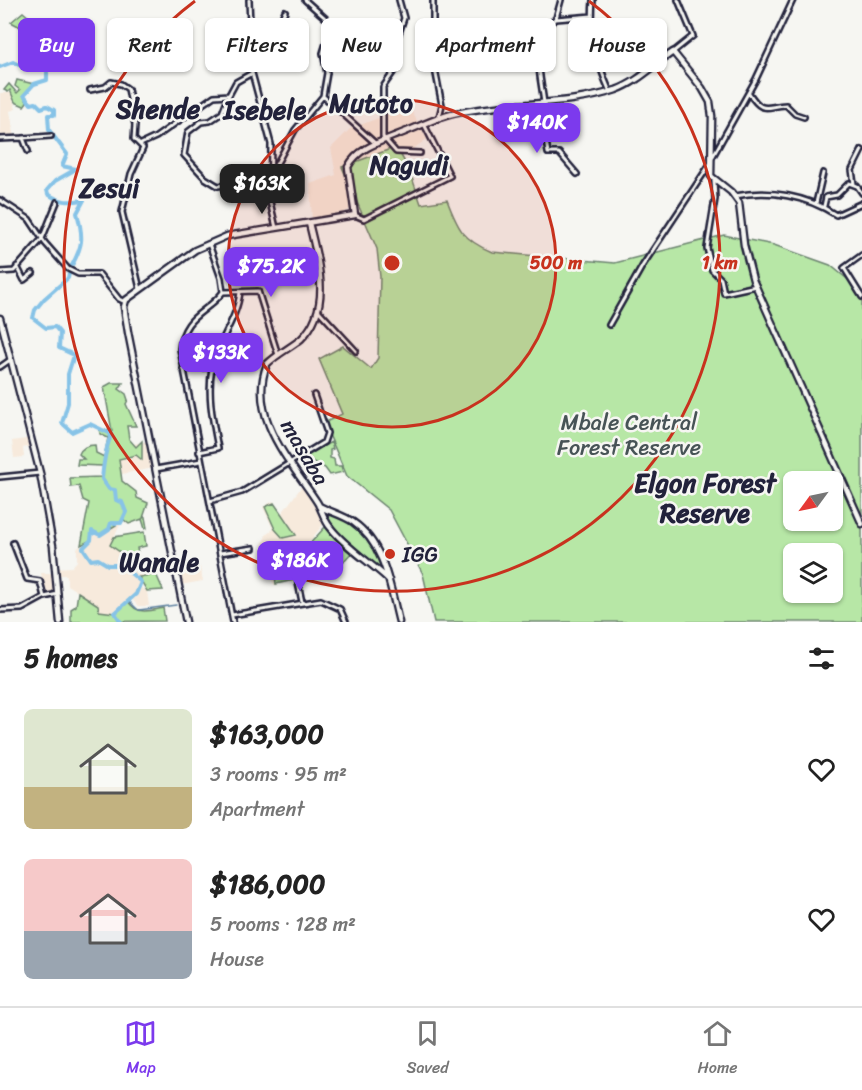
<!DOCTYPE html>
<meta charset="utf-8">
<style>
:root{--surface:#fff;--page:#f2f2f2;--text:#222;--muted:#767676;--line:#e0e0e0;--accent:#7c3aed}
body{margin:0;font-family:Sriracha,sans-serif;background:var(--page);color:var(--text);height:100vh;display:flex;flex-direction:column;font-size:22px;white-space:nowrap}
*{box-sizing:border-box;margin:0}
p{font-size:20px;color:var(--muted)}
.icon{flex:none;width:33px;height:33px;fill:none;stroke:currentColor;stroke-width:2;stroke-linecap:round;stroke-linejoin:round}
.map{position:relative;height:622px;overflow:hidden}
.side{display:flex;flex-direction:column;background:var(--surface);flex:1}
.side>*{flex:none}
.hud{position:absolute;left:18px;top:18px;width:826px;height:54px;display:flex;gap:12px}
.needle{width:39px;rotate:237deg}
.buttons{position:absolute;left:783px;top:471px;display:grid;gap:12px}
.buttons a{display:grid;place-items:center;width:60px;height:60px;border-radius:9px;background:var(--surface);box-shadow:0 2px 4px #0004;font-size:30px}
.price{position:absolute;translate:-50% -51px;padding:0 14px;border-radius:12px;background:var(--accent);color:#fff;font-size:20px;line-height:39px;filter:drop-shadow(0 2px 3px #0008)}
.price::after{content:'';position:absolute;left:50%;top:36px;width:18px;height:14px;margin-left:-9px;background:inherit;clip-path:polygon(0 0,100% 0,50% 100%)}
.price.on{background:#222;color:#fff}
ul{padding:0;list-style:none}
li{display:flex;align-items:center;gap:18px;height:150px;padding:0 24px}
li span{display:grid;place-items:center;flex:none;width:168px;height:120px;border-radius:9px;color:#555}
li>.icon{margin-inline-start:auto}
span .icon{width:72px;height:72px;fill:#fffc;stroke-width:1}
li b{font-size:26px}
h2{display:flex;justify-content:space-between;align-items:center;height:72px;padding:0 24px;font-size:26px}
.tag{padding:0 21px;border-radius:9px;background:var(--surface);box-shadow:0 2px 4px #0004;font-size:21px;line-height:54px}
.tag.on{background:var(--accent);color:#fff}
.dock{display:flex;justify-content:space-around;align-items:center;height:84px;border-top:2px solid var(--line);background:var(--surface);font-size:16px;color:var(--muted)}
.dock a{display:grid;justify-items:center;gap:3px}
.dock .on{color:var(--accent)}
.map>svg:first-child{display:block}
</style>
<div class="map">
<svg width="862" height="622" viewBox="0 0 862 622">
<rect width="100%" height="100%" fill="#f6f6f2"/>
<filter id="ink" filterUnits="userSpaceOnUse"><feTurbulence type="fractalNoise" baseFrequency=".0167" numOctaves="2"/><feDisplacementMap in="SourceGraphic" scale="12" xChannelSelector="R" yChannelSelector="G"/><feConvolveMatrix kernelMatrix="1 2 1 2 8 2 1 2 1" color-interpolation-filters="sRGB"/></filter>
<g filter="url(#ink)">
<path fill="#f7eadc" d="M0 93H11L16 109 10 111 15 139 0 138Z
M409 106 427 139 358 188 349 210 344 212V215L312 220 310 184 336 175 331 148 350 129Z
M315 255 316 268 279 273 278 260Z
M32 438 33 445 23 448 24 457 14 458 12 441Z
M149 441 154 468 122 474 119 458 127 445Z
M302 486 325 522 305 547 332 574 274 585 266 567 262 546 266 535 273 529 263 507 273 501 282 513Z
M115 525H120L110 545 124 555 125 560 138 554 140 562 171 556 174 571 139 577 140 587 147 591 149 606H138L132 599 112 613 99 611 98 605 67 585V575H57L56 568 72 567 77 561V548L91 540 92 531 101 535Z
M200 567 203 581 180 585 177 570Z
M41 573H53L55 594 45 595Z"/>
<path fill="#b7e7a6" stroke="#6c8470" stroke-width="1.5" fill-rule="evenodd" d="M23 12 29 17V38L42 42 45 47 41 52 29 54 22 38 24 29 11 22Z
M17 80 34 84 24 95 27 102 24 106 15 102 10 90 8 92 4 90 9 84 17 93 20 90 15 86Z
M396 147 409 169 421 204 447 200C458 229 463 240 492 252L615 263 724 235 774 245 830 265 862 291V622H434L423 574 389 510 347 476 324 423 342 414 319 359 343 346 371 369 378 358 380 277 377 249 342 167ZM794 482H832V520H794ZM794 554H832V592H794Z
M111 383H123L119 389 126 394 128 400 126 404 136 426H127L129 439 136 447 142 441V460L136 455 119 459 122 481 136 492 137 498 148 503 143 518 145 517 147 528 145 529 142 519 129 524 124 520 100 535 92 531 91 540 81 545 89 503 83 500 79 486 71 487 70 478 102 477 103 466 77 465 78 459H84L79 454C82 447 88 445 95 445L96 453 104 457 108 438 100 434 99 429 112 431 104 387Z
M331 442 333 449 330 450V458L334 459 335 466H341L343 472 330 475 325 468 304 457Z
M274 503 296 535 283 538 275 529 265 507Z
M329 513C360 523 375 545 386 574L329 524 326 517Z
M325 527 352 552 334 572 307 547Z
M144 532 146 546 137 548 138 554 124 560V555L110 545 114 537Z
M273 558 283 561 294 580 276 584Z
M156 574 163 590 147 591 139 577Z
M78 592 98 605 99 611 115 613 128 601C137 615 149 611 163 608L165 621 71 622V609L76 606Z"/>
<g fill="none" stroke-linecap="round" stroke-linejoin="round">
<path stroke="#5f83a2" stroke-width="1.5" d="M129 601 137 609
M139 610 176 605"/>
<path stroke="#87c3e7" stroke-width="4" d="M0 67 13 62 23 67 47 68V80L34 84 24 95 31 104 36 103 41 108 47 106 54 110V115H48L49 130 67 154 62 166 76 169 55 181 47 190 48 194C61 203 70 202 84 200L77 213C84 238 83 246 70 269
M69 273 68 278 44 299 35 310 33 318 46 328 55 327 60 333 59 348 74 355 68 374V403L62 423 72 432 90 424 111 434C106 449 103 465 102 479L109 489 115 490 116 500 122 502 126 512 121 523H111L109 529 100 535 92 531 91 540 83 548 91 560 98 559 108 565H121L141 582 136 594 115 613 121 622"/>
<g stroke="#22223b" stroke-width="8">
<path id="minor" d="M249 0 252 73 271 144 270 195
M399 0 404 18 394 48 397 67 383 87V137L396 152 420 153
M433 0V31L437 47 435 69 442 105 439 117
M593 0C590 35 596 60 610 92
M556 19 592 16
M253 38 276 30 285 11
M673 52 693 36 678 0
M90 90 105 87 111 82 121 84 128 89 135 125 134 139 143 148 131 174 122 212 140 289
M749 93C763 115 766 106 786 105L795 114 804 117
M229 95 222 113 210 121 201 122 188 132 184 155 205 178 218 186 265 180 276 228
M323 96 375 143
M540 103 548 153H559L577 174
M544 103C540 71 529 41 556 18L561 0
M23 138 51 136
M0 139 23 138 28 151
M141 144 156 137 214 96 229 95 236 82 252 73
M713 156 756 79 793 0
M271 174 295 130 323 96 327 73 323 53 332 24 305 0
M714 180 715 199 707 248 712 270 721 279 724 293 756 286
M854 184 852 170 862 150
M735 196C770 189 807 196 836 215L862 203
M0 200 29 219 45 243 68 269 78 274H99L119 299 125 302
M816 203 823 173
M824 206 826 197 837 195 849 183 857 186 862 193
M355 215 364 219 450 176 424 124
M209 244 221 278 223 292C206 314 183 315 180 349L233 622
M862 255 844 268 862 297
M17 266 24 280 33 273
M0 272 14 271 42 239 57 202
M223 292 258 291 278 355
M319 311 356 351
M609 325 643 265 710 164
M0 367 10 360
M183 369 212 367
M199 452 218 448C213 422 207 395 212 368 217 342 237 320 240 292
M156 469 201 461
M0 477 40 473
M210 501 242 492 324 442 327 433 314 395
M13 543 27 579 40 581 44 597
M220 553 253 548
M298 583 302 602
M0 610 22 609 44 597 58 594
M232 615 321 600 340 609 346 622"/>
</g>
<g stroke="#22223b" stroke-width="9">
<path id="tertiary" d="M309 223C318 261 333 308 301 339 290 348 277 354 267 364 247 417 291 462 317 502 322 510 324 520 330 527 345 547 370 562 389 580
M0 318 40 473 53 546 60 622
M319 506C330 512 343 515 353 522 385 544 390 587 399 622
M186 622 128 332 124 307 126 300 195 250 227 236 355 215 348 167C357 149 379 142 397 135 417 128 436 117 457 113 509 101 565 107 616 90 638 82 654 65 673 52L702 88 710 102 712 116 711 176 731 192 739 203 744 245 753 280 862 524"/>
</g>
<use href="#minor" stroke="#f6f6f2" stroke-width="3"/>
<use href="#tertiary" stroke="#f6f6f2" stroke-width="4.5"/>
</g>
</g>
<circle cx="392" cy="263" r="164" fill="#c8321e" fill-opacity=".12"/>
<g fill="none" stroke="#c8321e" stroke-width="3">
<circle cx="392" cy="263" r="164"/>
<path d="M589 1A328 328 0 1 1 195 1"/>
</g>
<circle fill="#c8321e" stroke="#f6f6f2" stroke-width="2" cx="390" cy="554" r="6"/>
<g text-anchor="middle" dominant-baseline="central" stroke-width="5" stroke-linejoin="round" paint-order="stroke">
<g font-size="22" fill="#475356" stroke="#f6f6f2">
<text x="629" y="422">Mbale Central<tspan x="629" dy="25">Forest Reserve</tspan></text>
</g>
<g font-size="22" fill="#22223b" stroke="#f6f6f2">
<text transform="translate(305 452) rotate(59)">masaba</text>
</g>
<g font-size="22" fill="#22223b" stroke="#f6f6f2" text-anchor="start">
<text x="402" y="554">IGG</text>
</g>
<g font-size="26" font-weight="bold" fill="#22223b" stroke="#f6f6f2">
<text x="371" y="103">Mutoto</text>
<text x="158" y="109">Shende</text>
<text x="265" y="110">Isebele</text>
<text x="409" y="165">Nagudi</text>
<text x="109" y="188">Zesui</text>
<text x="705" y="483">Elgon Forest<tspan x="705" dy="30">Reserve</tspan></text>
<text x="159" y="562">Wanale</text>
</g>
</g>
<circle cx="392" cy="263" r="9" fill="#c8321e" stroke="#f6f6f2" stroke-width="3"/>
<g font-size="18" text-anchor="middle" font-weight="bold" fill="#c8321e" stroke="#f6f6f2" stroke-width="5" stroke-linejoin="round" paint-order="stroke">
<text x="556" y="269">500 m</text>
<text x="720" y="269">1 km</text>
</g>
</svg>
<div class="buttons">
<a><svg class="needle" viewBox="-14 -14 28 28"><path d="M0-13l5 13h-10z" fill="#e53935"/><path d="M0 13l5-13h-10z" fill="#767676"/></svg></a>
<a><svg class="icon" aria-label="layers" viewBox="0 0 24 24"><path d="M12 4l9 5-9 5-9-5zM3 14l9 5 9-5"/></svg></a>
</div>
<b class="price" style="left:537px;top:154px">$140K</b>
<b class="price on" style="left:262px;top:215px">$163K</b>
<b class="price" style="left:271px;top:298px">$75.2K</b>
<b class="price" style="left:221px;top:384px">$133K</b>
<b class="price" style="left:300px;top:592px">$186K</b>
<div class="hud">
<a class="tag on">Buy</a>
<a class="tag">Rent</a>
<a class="tag">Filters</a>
<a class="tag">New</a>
<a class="tag">Apartment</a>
<a class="tag">House</a>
</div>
</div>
<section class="side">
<h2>5 homes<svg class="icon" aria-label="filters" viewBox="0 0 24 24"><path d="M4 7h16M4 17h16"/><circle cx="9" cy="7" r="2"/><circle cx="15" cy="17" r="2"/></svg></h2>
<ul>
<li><span style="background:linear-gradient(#dfe7d0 65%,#c2b280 0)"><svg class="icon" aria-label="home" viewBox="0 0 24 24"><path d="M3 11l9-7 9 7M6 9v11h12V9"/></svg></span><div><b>$163,000</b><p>3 rooms · 95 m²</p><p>Apartment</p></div><svg class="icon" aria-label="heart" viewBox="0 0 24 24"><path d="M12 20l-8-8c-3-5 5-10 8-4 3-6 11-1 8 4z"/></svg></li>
<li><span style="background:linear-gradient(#f6c9c9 60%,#9aa5b1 0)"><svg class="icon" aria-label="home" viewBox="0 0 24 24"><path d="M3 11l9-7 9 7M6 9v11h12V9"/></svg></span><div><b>$186,000</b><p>5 rooms · 128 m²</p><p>House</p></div><svg class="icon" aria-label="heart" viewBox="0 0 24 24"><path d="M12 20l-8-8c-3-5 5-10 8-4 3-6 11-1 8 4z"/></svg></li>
</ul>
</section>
<nav class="dock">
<a class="on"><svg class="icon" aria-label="map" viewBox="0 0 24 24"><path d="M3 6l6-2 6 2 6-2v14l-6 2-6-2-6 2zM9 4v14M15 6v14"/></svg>Map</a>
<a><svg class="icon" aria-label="saved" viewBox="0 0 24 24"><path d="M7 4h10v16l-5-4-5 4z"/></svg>Saved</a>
<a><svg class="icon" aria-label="home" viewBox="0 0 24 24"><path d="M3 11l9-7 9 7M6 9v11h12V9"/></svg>Home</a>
</nav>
